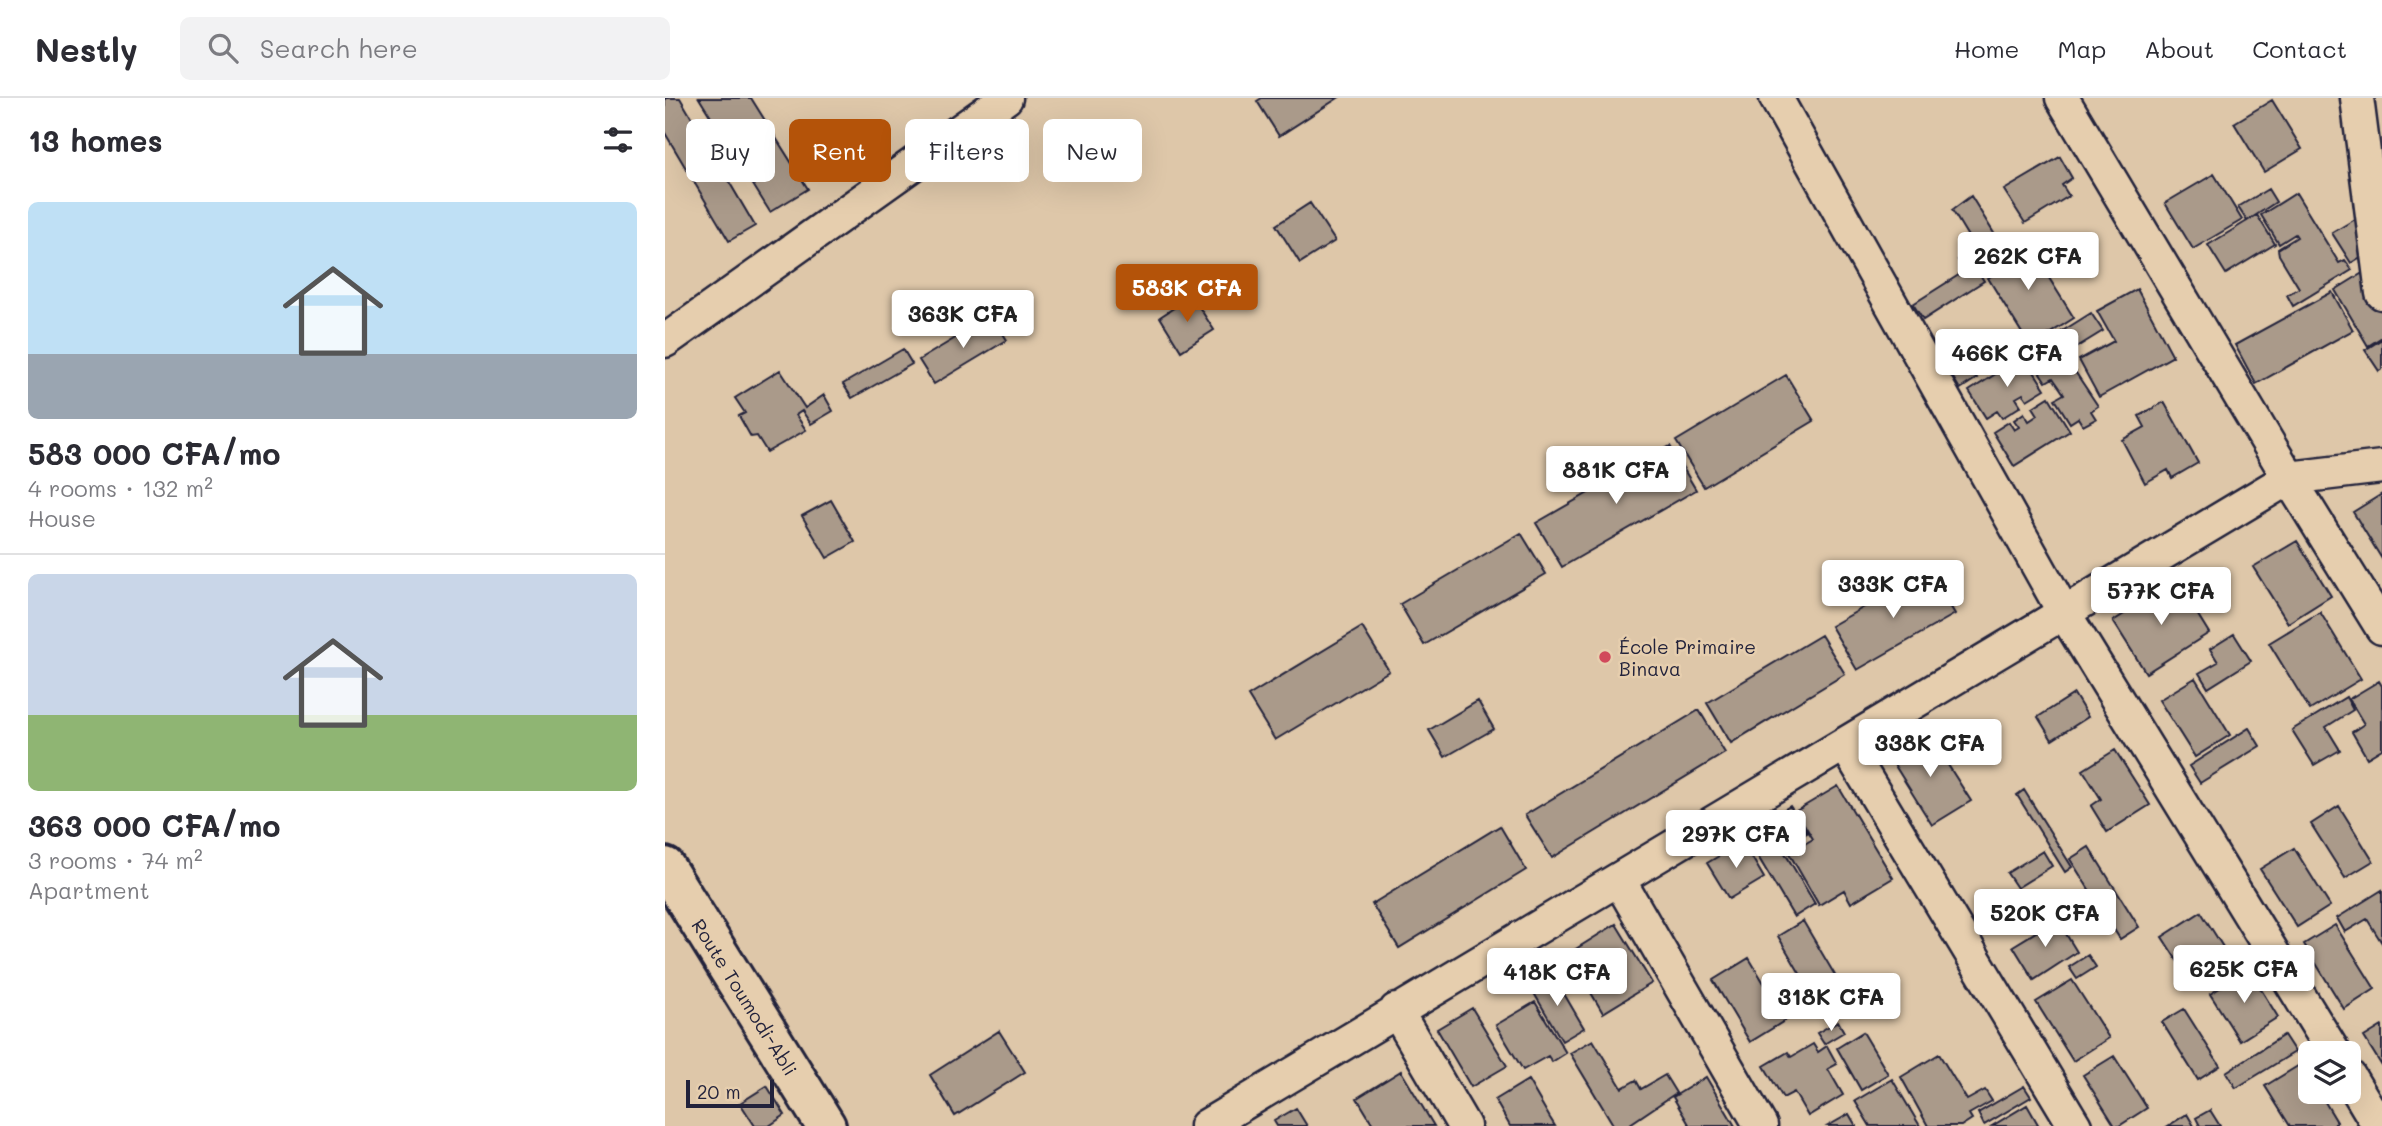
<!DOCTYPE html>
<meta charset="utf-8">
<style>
:root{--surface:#fff;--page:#f2f2f3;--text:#2b2b33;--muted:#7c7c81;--line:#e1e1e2;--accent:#b45309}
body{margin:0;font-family:Mali,sans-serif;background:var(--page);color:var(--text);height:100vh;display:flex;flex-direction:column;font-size:26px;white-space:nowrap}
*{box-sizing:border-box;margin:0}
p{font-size:23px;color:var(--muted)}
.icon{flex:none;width:38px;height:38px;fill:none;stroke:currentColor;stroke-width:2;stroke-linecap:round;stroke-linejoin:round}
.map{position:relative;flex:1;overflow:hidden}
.drawer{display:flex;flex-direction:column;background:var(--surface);width:665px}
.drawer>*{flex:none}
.guide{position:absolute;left:21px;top:21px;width:665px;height:63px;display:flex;gap:14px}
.buttons{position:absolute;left:1633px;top:943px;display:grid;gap:14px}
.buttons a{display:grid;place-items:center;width:63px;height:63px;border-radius:10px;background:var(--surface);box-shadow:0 7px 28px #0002;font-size:35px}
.scale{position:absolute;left:21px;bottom:18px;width:88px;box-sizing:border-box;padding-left:7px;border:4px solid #22223b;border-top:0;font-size:19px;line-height:24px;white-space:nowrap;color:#22223b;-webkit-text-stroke:5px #e6ceae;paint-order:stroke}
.price{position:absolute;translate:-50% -60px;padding:0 16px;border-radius:7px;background:#fff;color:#222;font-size:23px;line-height:46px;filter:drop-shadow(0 2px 4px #0008)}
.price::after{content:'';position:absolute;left:50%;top:42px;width:21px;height:16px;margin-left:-10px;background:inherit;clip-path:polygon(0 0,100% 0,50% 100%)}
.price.active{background:var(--accent);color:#fff}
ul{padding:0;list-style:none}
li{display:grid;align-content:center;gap:14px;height:371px;padding:0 28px}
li+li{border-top:2px solid var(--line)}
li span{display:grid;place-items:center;height:217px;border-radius:10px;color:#555}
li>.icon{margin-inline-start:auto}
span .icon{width:126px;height:126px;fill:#fffc;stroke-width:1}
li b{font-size:30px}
h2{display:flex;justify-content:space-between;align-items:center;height:84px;padding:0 28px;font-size:30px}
.pill{padding:0 24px;border-radius:10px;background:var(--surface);box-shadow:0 7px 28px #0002;font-size:24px;line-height:63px}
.pill.active{background:var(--accent);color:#fff}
header{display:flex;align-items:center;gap:42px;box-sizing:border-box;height:98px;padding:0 35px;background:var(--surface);border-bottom:2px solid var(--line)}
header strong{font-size:33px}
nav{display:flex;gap:38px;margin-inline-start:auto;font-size:24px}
.search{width:490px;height:63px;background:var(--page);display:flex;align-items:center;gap:18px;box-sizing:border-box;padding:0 24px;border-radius:10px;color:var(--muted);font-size:26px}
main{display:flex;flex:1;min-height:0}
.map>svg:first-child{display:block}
</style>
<header>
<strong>Nestly</strong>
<div class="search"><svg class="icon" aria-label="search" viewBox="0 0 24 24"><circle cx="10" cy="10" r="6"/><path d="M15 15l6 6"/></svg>Search here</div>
<nav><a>Home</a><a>Map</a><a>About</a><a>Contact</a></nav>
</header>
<main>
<section class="drawer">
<h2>13 homes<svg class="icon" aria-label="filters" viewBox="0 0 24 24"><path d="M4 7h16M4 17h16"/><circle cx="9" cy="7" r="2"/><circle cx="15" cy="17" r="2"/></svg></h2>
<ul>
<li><span style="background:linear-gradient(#bfe0f5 70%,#9aa5b1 0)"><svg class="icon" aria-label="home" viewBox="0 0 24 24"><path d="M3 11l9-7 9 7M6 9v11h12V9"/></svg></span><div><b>583 000 CFA/mo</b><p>4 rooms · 132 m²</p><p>House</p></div></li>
<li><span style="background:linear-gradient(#c9d6e8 65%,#8fb573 0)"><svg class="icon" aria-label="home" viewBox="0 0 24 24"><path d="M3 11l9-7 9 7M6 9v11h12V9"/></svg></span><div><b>363 000 CFA/mo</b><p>3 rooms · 74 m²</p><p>Apartment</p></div></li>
</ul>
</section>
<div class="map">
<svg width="1717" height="1028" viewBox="0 0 1717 1028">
<rect width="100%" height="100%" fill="#dec7a9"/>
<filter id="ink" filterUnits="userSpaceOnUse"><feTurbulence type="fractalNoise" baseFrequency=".0143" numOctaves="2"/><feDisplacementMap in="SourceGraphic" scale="14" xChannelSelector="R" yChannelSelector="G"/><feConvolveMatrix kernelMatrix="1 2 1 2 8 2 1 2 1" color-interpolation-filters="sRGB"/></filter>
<g filter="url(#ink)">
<path fill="#aa9a8a" stroke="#22223b" stroke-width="2" d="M0 0H15L90 128 64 143 0 35Z
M34 0H86L143 91 105 114Z
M597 0H673L614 38 592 3Z
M1607 2 1637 51 1599 74 1569 25Z
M1395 59 1407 80 1397 87 1404 98 1360 125 1339 92Z
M1549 76 1577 122 1528 151 1500 105Z
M1603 91 1611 104 1582 123 1573 109Z
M1631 95 1674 165 1680 162 1687 172 1628 208 1622 197 1634 190 1614 157 1613 151 1632 139 1630 136 1614 146 1596 117Z
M1306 98 1338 150 1321 160 1317 153 1313 155 1287 112Z
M645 105 670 143 635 165 611 127Z
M1717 105V146L1686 165 1667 135Z
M1592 117 1610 146 1561 176 1543 147Z
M1359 140 1409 220 1365 248 1323 180 1329 176 1321 164Z
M1307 153 1316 167 1311 170 1319 183 1258 222 1248 206 1300 173 1293 162Z
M1717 163V239L1703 248 1670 192Z
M1472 191 1508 258 1434 299 1414 262 1449 243 1432 213Z
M1667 194 1688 232 1591 286 1570 247Z
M527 198 549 232 516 253 495 219Z
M1426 215 1438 233 1399 257 1433 308 1426 313 1431 321 1418 328 1413 320 1405 325 1390 301 1399 296 1388 280 1381 284 1365 260 1375 254 1372 249Z
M327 218 342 242 269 286 254 262Z
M1717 241V271L1714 273 1700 252Z
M238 251 247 266 187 300 178 286Z
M1359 258 1380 291 1362 302 1358 296 1351 300 1356 308 1337 320 1332 313 1321 320 1304 293Z
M1302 265 1312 280 1295 291 1285 275Z
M115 272 140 310 159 297 168 313 146 326 137 313 131 317 141 332 102 354 92 338 86 339 74 318 80 315 70 300Z
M1121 277 1149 323 1039 389 1011 343Z
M1384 299 1405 333 1349 368 1328 334 1344 324 1349 332 1354 329 1349 322 1359 315 1364 323 1373 317 1368 309Z
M1499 304 1533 365 1507 380 1503 372 1480 385 1457 342 1480 329 1474 318Z
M1005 348 1031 392 897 469 871 425Z
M1717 396V461L1688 414Z
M166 402 190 444 162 460 137 418Z
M856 435 881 476 759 547 735 506Z
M1632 443 1666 498 1623 525 1588 469Z
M1264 472 1290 516 1192 572 1166 528Z
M1512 483 1544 535 1481 575 1448 523Z
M1655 514 1696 581 1645 612 1604 545Z
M697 529 724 573 610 642 583 598Z
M1569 536 1586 563 1543 590 1534 575 1553 564 1545 551Z
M1156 537 1180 576 1066 645 1042 605Z
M1530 580 1565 637 1530 659 1494 602Z
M1714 583 1717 588V651L1702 660 1687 634 1699 626 1684 601Z
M1409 596 1423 619 1387 642 1373 619Z
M1681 599 1688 612 1661 629 1675 652 1649 667 1627 632Z
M813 603 829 631 780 659 764 632Z
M1034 612 1060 655 887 760 860 717Z
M1584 630 1595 648 1535 685 1524 668Z
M1262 634 1306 703 1267 727 1224 658Z
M1450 652 1485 707 1442 734 1426 708 1436 701 1418 672Z
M1173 688 1228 780 1186 805 1179 792 1154 807 1124 755 1148 741 1131 713Z
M1359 692 1407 769 1400 774 1352 697Z
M1125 708 1142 735 1117 750 1150 806 1129 819 1079 735Z
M1674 708 1708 763 1680 780 1646 726Z
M835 728 861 772 734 850 707 806Z
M1078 744 1099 780 1064 801 1042 765Z
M1424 749 1474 829 1455 841 1405 761Z
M1629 750 1665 808 1632 829 1595 771Z
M1378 753 1387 768 1352 790 1342 775Z
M1717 792V845L1702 821 1680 834 1672 820Z
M1342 796 1355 817 1324 836 1311 815Z
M1536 814 1563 857 1524 881 1497 839Z
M1392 821 1412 854 1369 882 1348 848Z
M1138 823 1174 884 1148 898 1113 838Z
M951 826 987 885 938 915 916 878 922 875 909 852Z
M1670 827 1710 891 1679 911 1639 846Z
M1423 857 1431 869 1412 881 1404 869Z
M1084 860 1121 922 1085 944 1048 882Z
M1584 872 1613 919 1575 943 1545 896Z
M888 877 919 930 897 943 866 890Z
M1407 882 1444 940 1408 963 1371 904Z
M870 904 901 955 887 964 883 958 858 972 831 927Z
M807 910 842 968 806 989 772 931Z
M1519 911 1555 968 1533 982 1497 924Z
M1173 923 1179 934 1159 946 1152 935Z
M1717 928V968L1699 939Z
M334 933 360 974 290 1018 265 977Z
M1198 934 1223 976 1196 992 1172 950Z
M1619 937 1630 954 1571 990 1561 974Z
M928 942 957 990 971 982 976 991 1000 977 1011 995 962 1028H949L905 955Z
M1148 946 1153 954 1162 948 1172 966 1163 971 1178 997 1143 1018 1129 994 1118 1000 1099 968 1123 954 1126 959Z
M1274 956 1302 1002 1320 992 1327 1003 1304 1016 1307 1021 1296 1028H1263L1236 979Z
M1449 958 1482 1010 1454 1028H1450L1418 977Z
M1636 966 1645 980V994H1654L1672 1024 1666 1028H1625L1600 988Z
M736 973 769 1028H709L692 1000Z
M1041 979 1070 1028H1025L1008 999Z
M1227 981 1255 1028H1205L1190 1003Z
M863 982 885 1020 890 1028H845L830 1002Z
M102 988 120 1017 104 1028H90L75 1005Z
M1359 988 1366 999 1319 1027 1313 1015Z
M1362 1007 1374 1028H1327Z
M631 1010 642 1028H612L609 1023Z
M1545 1012 1555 1028H1535L1531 1020Z
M1184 1016 1191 1028H1163Z
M1522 1016 1529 1028H1503Z"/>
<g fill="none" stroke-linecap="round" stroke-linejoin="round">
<g stroke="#22223b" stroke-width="37">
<path id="minor" d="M1111 0 1398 513 1670 956
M1397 0 1624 380 1717 530
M1692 0 1717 195
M0 243 341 0
M1180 646 1410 1028
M954 782 1096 1028
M731 912 799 1028
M1684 978 1714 1028
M541 1028 1624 380 1717 369"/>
</g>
<g stroke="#22223b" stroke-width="44">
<path id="tertiary" d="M0 769 161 1028"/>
</g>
<use href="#minor" stroke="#e6ceae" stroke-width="32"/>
<use href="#tertiary" stroke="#e6ceae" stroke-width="38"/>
</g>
</g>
<circle fill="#d1495b" stroke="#e6ceae" stroke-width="2.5" cx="940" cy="559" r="7"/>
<g text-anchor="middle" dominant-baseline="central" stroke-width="5" stroke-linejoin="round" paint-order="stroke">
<g font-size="19" fill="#22223b" stroke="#e6ceae" text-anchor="start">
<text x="954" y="548">École Primaire<tspan x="954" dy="22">Binava</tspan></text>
</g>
<g font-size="19" fill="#22223b" stroke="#e6ceae">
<text transform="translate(80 899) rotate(58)">Route Toumodi-Abli</text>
</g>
</g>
</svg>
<div class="buttons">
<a><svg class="icon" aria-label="layers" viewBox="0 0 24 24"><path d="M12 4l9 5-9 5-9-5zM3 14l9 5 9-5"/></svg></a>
</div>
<div class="scale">20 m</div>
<b class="price" style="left:1363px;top:194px">262K CFA</b>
<b class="price active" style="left:522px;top:226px">583K CFA</b>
<b class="price" style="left:298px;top:252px">363K CFA</b>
<b class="price" style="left:1342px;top:291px">466K CFA</b>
<b class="price" style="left:951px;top:408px">881K CFA</b>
<b class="price" style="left:1228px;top:522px">333K CFA</b>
<b class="price" style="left:1496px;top:529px">577K CFA</b>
<b class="price" style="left:1265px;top:681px">338K CFA</b>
<b class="price" style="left:1071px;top:772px">297K CFA</b>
<b class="price" style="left:1380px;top:851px">520K CFA</b>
<b class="price" style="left:1579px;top:907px">625K CFA</b>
<b class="price" style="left:892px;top:910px">418K CFA</b>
<b class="price" style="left:1166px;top:935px">318K CFA</b>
<div class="guide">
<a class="pill">Buy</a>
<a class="pill active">Rent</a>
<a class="pill">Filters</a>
<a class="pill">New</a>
</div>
</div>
</main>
